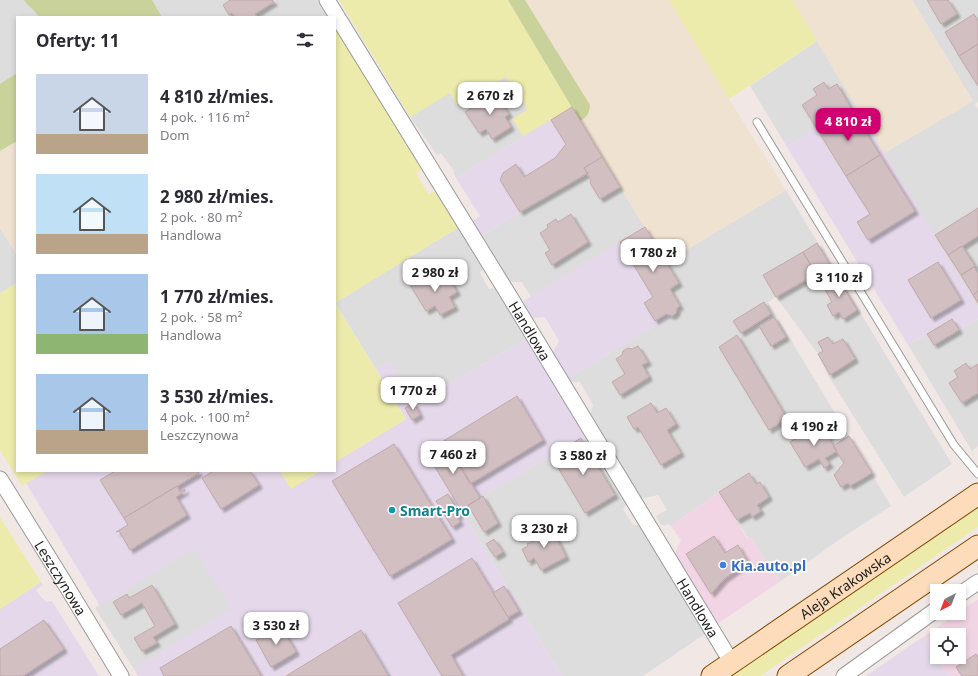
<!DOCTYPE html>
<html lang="pl">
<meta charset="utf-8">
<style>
:root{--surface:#fff;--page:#f2f2f3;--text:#2b2b33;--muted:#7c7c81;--accent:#d00070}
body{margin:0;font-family:"Noto Sans",sans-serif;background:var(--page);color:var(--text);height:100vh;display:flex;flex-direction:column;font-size:15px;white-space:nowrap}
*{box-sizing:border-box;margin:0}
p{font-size:13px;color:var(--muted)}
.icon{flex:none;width:22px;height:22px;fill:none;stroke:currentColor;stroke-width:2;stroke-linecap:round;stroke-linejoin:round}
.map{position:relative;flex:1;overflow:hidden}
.sheet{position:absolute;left:16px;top:16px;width:320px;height:456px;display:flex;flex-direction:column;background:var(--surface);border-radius:0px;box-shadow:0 2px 6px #0003}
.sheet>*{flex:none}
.needle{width:26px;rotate:222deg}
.tools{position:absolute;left:930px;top:584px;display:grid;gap:8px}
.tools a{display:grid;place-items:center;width:36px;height:36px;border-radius:0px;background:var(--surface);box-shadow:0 2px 6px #0003;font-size:20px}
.price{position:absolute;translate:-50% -34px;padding:0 9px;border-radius:8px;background:#fff;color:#222;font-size:13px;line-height:26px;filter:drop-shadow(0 1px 2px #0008)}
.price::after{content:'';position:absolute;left:50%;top:24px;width:12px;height:9px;margin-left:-6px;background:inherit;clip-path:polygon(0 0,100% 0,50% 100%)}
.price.selected{background:var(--accent);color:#fff}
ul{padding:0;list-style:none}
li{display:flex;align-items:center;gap:12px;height:100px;padding:0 20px}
li span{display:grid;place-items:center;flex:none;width:112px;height:80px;border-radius:0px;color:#555}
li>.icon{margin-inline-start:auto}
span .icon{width:48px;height:48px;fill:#fffc;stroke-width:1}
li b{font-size:17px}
h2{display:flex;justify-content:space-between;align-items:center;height:48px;padding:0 20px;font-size:17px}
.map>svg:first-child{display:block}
</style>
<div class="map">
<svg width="978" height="676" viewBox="0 0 978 676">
<defs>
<filter id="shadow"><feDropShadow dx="3.5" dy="3.5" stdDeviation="1" flood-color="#0004"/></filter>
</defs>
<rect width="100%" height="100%" fill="#f1e8e6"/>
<path fill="#deddde" d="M0 0H317L328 17H162L154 5 133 17H17V86L0 96Z
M371 0H508L572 107 456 178 453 172 454 171 441 153 437 155 410 117 348 14Z
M912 0H978V102L975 104 978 109V307L884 153 973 101Z
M817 41 856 105 792 143 789 139 784 142 750 86Z
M588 173 600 199 620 187 645 227 531 297 522 282H511L482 236 520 212Z
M786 190 952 464 904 497 829 377 818 354 776 297 768 302 891 506 836 542 781 581 770 569 751 537 748 538 719 492 671 526 667 524 665 526 660 524 656 516 667 510 658 495 640 499 590 415 593 405 580 382H570L569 378 676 313 670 289 679 283 666 262Z
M459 227 483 268 480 273 489 289 496 288 527 339 417 402 414 403 389 361 376 369 335 303Z
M0 228 17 255V283L0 293Z
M952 319 959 330 978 319V446L972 451 908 345Z
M586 435 627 504 623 509 633 525H639L705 634 643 676H562L461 510 483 496Z
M195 547 232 609 134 669 95 608Z"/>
<path fill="#f2d5e4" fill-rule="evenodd" d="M719 492 747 538 751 537 770 569 781 581 716 625 674 555 681 540 671 526Z
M978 599V676H949L923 637ZM937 635H959V657H937Z"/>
<path fill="#e4d8ea" d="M856 105 978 307V319L959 330 951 319 908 345 784 142 789 139 792 143Z
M572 107 620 187 600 199 590 183 591 180 588 174 520 212 482 236 472 221 480 216 456 178Z
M645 227 679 283 670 289 680 306 677 308 676 313 569 378 552 353 559 341 545 317 532 318 522 302Z
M527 339 586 435 483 496 461 510 562 676H138L134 669 231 608 194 548 100 606 26 483 47 471H280L291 488 320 471H335V462L406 419 376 369 389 361 414 403 417 402Z
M41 582 43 585 36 590 41 597 46 602 52 601 99 676H0V609Z
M923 637 949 676H866L914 643Z"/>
<path fill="#f0e2d1" d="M525 0H669L729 99 786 190 666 262 580 121 590 105Z
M792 0H912L973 101 884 153Z
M17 141V255L0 228V151Z"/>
<path fill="#ecebab" d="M339 0H508L572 107 523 136 512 119 528 109 506 77 457 105 450 93 410 117Z
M669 0H792L817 41 729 99Z
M336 31 338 32 423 169 416 173 429 195 436 190 459 227 335 303 406 419 335 462V32Z
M17 283V471H47L22 486 0 450V293Z
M280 471H320L291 489Z
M978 507V527L760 676H731Z
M0 517 41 582 0 609Z"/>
<path fill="#c8d29a" d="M24 0H152L162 17H39C35 10 28 6 24 0Z
M508 0H525L590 105C589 114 588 116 580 121Z
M17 73V141L0 151V84Z"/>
<path fill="#d1bfc1" stroke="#c3a8ab" filter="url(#shadow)" d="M230 0H272L274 2 255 14 257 17H235L232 13 229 15 223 5Z
M927 0H948L957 14 941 24Z
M974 14 978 21V44L959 56 945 32Z
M978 44V86L959 56Z
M824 82 828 89 837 84 851 108 817 129 802 105 817 95 813 89Z
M495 93 509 114 505 117 511 127 492 139 486 129 479 133 465 112 476 105 475 104 484 99V100Z
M572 107 602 157 584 168 588 173 520 212 500 180 503 173 516 164 524 177 555 158 566 144 551 120Z
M851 108 880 155 846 176 817 129Z
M880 155 915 211 868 240 857 222 870 214 846 176Z
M602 157 620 187 600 199 590 183 591 180 584 168Z
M978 208V236L948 255 935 235Z
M571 214 588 242 552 265 545 253 550 250 540 233 548 228 547 225 556 219 558 222Z
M645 227 679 283 670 289 680 306 677 308 676 313 672 316 666 314 655 321 644 303 653 297 620 242Z
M817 243 836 275 822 284 803 252Z
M962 246 975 266 961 275 948 255Z
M803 252 816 274 776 297 763 275Z
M938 262 961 300 931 318 908 280Z
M974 267 978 273V291L973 295 961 275Z
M431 272 439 284 449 278 457 292 449 297 455 307 440 315 435 306 426 311 410 285Z
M836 275 857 310 843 319 839 312 833 316 827 305 832 302 822 284Z
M978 291V303L973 295Z
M764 302 771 314 741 333 733 321Z
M774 317 786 337 771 346 759 326Z
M952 319 959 330 934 345 927 334Z
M737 335 785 415 778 424 769 430 719 347Z
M828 337 833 344 843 339 855 359 830 375 818 354 823 351 818 342Z
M638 346 648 362 642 365 649 377 620 395 612 382 625 374 616 359 622 355 623 351 628 348 632 349Z
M966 363 970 369 978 364V393L962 403 949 383 958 377 954 371Z
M517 396 543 440 470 484 445 440Z
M414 403 420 415 412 420 405 408Z
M651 403 657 413 666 408 676 424 667 430 681 453 661 465 638 427 634 429 627 417Z
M820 424 837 451 825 458 830 464 824 468 819 459 805 467 790 442Z
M849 436 872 473 850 486 848 483 841 487 834 475 844 463 833 446Z
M581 438 615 495 585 513 551 456Z
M445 440 480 498 461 510 426 452Z
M394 444 452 539 421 558 390 576 374 550H373V549L332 481Z
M115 471H198L199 473 124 518 100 480Z
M213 471H250L259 485 221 509 202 478Z
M749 473 756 484 760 482 769 497 757 505 761 511 752 517 750 513 737 520 719 492Z
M177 486 180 492 185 489V491L176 497 187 515 130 550 119 531 116 532 128 525 124 518Z
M448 494 460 515 457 516 460 522 452 527 436 501Z
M483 496 498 523 484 532 468 505Z
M550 525 549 526 551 532 553 531 566 557 541 570 534 558 528 562 522 549 528 546 527 544 536 540 533 534Z
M714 536 725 553 738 545 748 562 724 579 711 594 686 554Z
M494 539 503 552 495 557 486 544Z
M472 558 509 619 451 655 463 676H442L398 603Z
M152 585 175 624 153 637 157 643 142 651 134 638 155 626 142 603 121 615 113 602 127 594 129 598Z
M504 586 519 611 508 617 493 593Z
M44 620 64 649 23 676H0V649Z
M231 626 261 676H164L160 668Z
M281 626 296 652 271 667 256 640Z
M361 630 388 675 386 676H286Z
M976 654 978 657V676H962L956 667Z"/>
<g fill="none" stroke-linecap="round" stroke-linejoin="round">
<g stroke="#9a9a9a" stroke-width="9">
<path id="lane" d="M757 122 954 445 978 474
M928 582 937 595"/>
</g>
<g stroke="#9a9a9a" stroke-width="17">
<g id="street">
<path id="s1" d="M327 0 510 297 732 663"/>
<path id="s2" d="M0 479 64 582 121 676"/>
<path d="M959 595 978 582"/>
<path d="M844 676 937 609"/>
</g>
</g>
<g stroke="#7e4801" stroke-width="23">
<g id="secondary">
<path id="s3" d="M712 676 978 494"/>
<path d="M788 676 978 546"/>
</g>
</g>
<use href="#lane" stroke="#fff" stroke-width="7"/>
<use href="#street" stroke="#fff" stroke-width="15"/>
<use href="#secondary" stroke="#fcdcba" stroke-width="21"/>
</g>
<circle fill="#0f9aa8" stroke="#fff" stroke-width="1.5" cx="392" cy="510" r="4"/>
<circle fill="#3f7fe0" stroke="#fff" stroke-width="1.5" cx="723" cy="565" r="4"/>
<g text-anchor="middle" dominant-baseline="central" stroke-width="3.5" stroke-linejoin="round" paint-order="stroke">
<g font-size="14" fill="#202020" stroke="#fff">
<text stroke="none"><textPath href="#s1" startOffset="388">Handlowa</textPath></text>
<text stroke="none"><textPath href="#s2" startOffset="116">Leszczynowa</textPath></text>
<text stroke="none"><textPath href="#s3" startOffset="161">Aleja Krakowska</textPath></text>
<text stroke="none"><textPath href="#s1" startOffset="712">Handlowa</textPath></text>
</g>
<g font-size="14" font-weight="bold" fill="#0d838f" stroke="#fff" text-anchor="start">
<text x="400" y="510">Smart-Pro</text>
</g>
<g font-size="14" font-weight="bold" fill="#366cbe" stroke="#fff" text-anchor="start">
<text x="731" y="565">Kia.auto.pl</text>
</g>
</g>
</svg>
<div class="tools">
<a><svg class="needle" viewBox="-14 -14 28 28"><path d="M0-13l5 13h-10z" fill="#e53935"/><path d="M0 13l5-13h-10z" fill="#7c7c81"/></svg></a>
<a><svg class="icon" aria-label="locate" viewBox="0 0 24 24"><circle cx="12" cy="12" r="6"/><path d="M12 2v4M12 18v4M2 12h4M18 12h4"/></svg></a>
</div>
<b class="price" style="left:490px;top:116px">2 670 zł</b>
<b class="price selected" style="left:848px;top:142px">4 810 zł</b>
<b class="price" style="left:653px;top:273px">1 780 zł</b>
<b class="price" style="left:435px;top:293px">2 980 zł</b>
<b class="price" style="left:839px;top:298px">3 110 zł</b>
<b class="price" style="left:413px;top:411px">1 770 zł</b>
<b class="price" style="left:814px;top:447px">4 190 zł</b>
<b class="price" style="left:453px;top:475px">7 460 zł</b>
<b class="price" style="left:583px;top:476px">3 580 zł</b>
<b class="price" style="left:544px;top:549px">3 230 zł</b>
<b class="price" style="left:276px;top:646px">3 530 zł</b>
<section class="sheet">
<h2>Oferty: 11<svg class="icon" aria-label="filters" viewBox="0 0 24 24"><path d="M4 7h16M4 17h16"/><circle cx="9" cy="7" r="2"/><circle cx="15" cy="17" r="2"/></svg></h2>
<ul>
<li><span style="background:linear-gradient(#c9d6e8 75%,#b9a48a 0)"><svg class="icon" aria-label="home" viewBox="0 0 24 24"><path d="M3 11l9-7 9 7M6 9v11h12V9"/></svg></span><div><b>4 810 zł/mies.</b><p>4 pok. · 116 m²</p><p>Dom</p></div></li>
<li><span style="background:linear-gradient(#bfe0f5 75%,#b9a48a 0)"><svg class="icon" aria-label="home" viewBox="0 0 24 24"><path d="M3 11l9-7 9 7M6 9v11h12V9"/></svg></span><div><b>2 980 zł/mies.</b><p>2 pok. · 80 m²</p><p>Handlowa</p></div></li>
<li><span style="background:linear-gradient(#a9c7e8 75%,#8fb573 0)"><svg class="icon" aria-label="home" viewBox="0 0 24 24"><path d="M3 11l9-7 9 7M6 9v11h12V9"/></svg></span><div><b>1 770 zł/mies.</b><p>2 pok. · 58 m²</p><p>Handlowa</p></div></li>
<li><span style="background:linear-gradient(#a9c7e8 70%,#b9a48a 0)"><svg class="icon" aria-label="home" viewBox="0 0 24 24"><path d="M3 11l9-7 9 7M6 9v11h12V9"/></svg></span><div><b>3 530 zł/mies.</b><p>4 pok. · 100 m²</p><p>Leszczynowa</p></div></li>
</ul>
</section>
</div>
